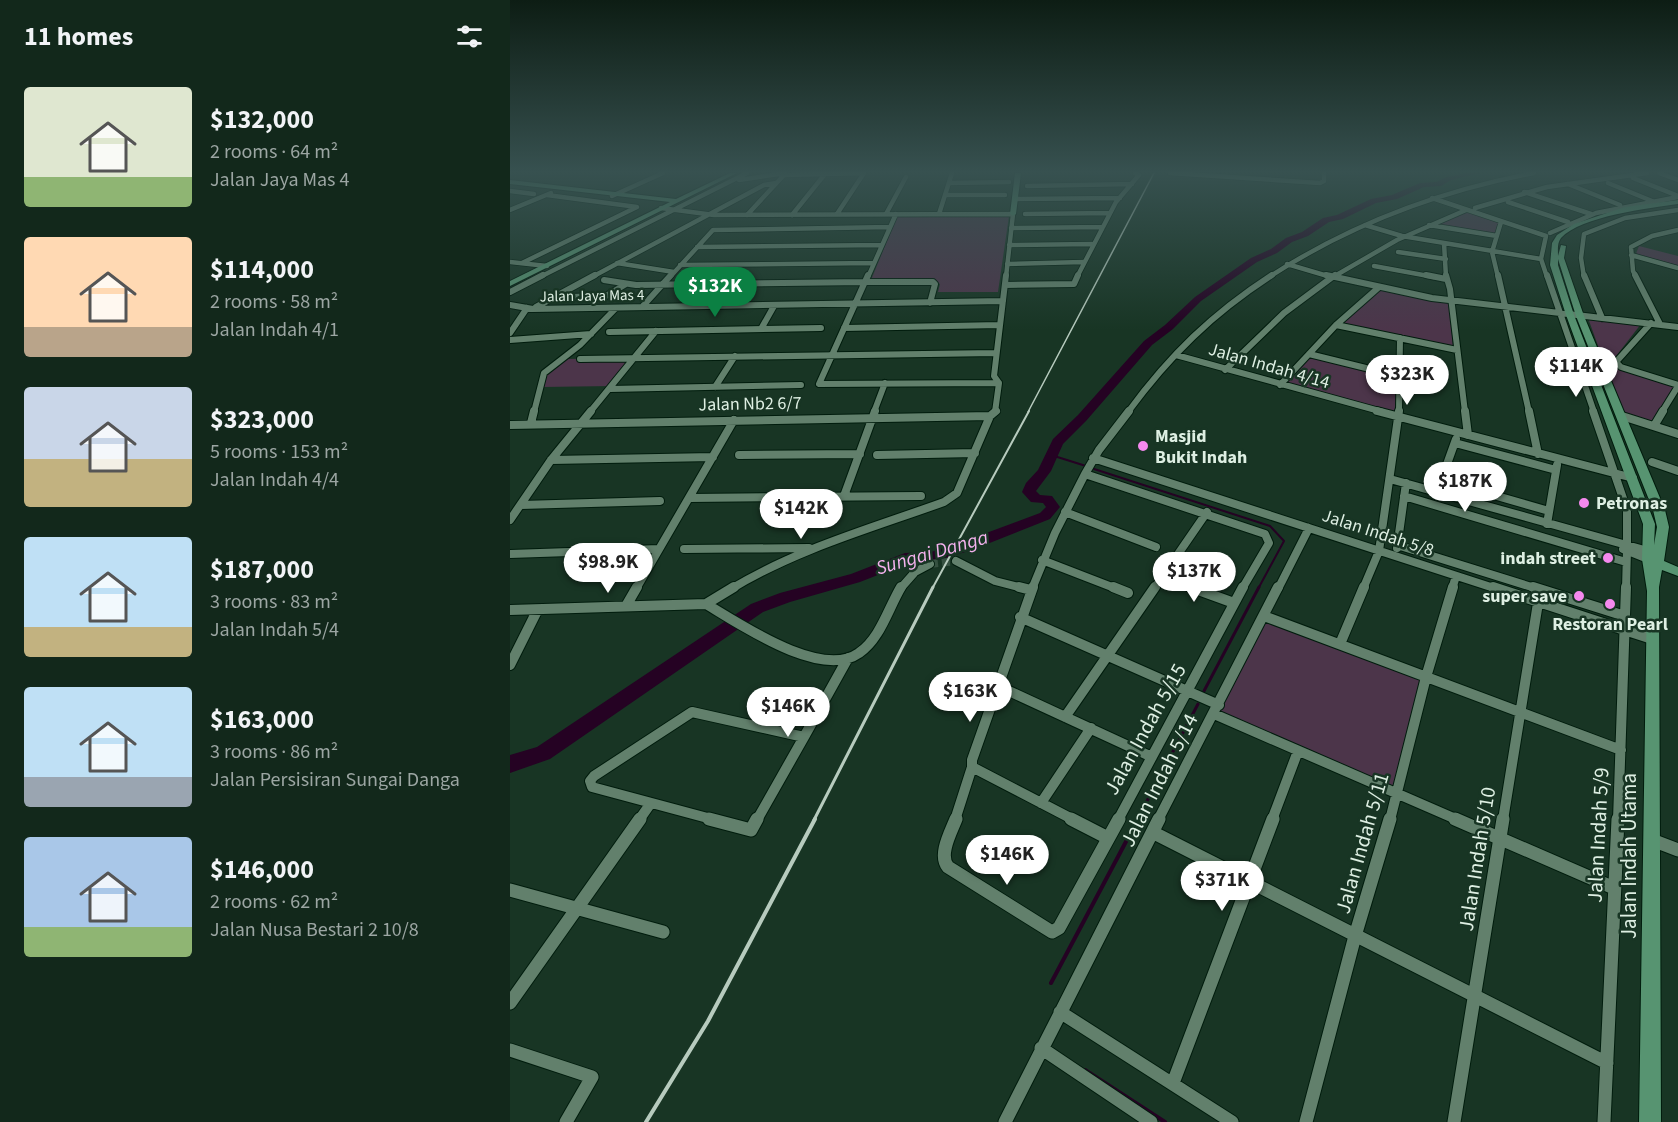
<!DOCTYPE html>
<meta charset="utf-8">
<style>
:root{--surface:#12281b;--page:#1f3428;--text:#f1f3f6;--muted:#9ca6a3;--accent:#0b8043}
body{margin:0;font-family:"Source Sans 3",sans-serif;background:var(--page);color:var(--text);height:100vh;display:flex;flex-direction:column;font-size:22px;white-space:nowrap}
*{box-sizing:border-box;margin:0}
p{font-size:20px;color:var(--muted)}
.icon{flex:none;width:33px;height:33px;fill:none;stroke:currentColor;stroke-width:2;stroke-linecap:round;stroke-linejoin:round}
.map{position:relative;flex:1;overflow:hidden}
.drawer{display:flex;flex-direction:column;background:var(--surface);width:510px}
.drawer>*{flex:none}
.price{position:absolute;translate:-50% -51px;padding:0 14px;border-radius:21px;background:#fff;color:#222;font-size:20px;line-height:39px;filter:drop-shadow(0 2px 3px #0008)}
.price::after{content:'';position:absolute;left:50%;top:36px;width:18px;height:14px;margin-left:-9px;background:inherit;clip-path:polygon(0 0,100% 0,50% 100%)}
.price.current{background:var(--accent);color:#fff}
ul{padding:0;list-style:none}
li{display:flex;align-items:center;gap:18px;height:150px;padding:0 24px}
li span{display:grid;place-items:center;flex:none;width:168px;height:120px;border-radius:6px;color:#555}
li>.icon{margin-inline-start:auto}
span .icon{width:72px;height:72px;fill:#fffc;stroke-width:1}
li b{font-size:26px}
h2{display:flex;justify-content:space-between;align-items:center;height:72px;padding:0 24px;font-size:26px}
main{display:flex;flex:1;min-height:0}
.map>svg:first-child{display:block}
</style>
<main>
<section class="drawer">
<h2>11 homes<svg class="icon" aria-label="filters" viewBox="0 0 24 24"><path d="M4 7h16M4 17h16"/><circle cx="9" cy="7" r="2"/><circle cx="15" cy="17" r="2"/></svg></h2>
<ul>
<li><span style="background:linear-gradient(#dfe7d0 75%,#8fb573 0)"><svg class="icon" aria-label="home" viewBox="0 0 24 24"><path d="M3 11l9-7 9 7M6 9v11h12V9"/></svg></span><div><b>$132,000</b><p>2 rooms · 64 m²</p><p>Jalan Jaya Mas 4</p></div></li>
<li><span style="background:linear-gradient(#ffd9b3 75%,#b9a48a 0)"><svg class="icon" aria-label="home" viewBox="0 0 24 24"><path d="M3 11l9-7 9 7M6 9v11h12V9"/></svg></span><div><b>$114,000</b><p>2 rooms · 58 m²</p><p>Jalan Indah 4/1</p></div></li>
<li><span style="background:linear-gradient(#c9d6e8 60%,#c2b280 0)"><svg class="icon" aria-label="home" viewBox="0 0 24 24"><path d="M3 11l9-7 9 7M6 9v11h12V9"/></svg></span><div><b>$323,000</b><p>5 rooms · 153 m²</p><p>Jalan Indah 4/4</p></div></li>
<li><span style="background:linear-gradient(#bfe0f5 75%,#c2b280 0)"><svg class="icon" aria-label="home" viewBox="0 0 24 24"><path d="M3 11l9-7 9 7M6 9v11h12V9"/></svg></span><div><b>$187,000</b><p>3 rooms · 83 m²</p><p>Jalan Indah 5/4</p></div></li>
<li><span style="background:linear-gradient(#bfe0f5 75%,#9aa5b1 0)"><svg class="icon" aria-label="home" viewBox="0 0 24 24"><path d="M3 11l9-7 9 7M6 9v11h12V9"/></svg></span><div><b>$163,000</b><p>3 rooms · 86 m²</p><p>Jalan Persisiran Sungai Danga</p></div></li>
<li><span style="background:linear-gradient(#a9c7e8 75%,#8fb573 0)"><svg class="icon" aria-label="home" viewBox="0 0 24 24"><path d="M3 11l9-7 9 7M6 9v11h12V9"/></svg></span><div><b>$146,000</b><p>2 rooms · 62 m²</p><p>Jalan Nusa Bestari 2 10/8</p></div></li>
</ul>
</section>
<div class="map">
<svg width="1168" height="1122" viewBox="0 0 1168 1122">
<rect width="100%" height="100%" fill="#183524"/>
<path fill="#4c354a" d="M955 210 991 222 985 236 919 225Z
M499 216 488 292H428L430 284 423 280H361L387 217Z
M1129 246 1168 256V267L1125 256Z
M870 289 939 301 943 347 829 325Z
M1078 318 1131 324 1103 360V363L1109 367 1165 386 1142 425 1113 415Z
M799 354 889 377 884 414 776 384Z
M126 358 103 386 32 387 35 373 53 359Z
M754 616 916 677 888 793 704 714Z"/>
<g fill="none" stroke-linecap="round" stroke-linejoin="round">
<path stroke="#250223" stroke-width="2" d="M541 455 576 466
M581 468 760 526 774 541 748 589"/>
<path stroke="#250223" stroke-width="3" d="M694 691 749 587
M627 820 688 704"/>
<path stroke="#250223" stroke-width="4" d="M541 983 628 819
M575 1070 655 1122"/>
<path fill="#250223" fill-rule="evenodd" d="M956 173H970L941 180 931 186 914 187 887 199 866 203 833 219 819 222 798 236 782 242 767 253 747 262 691 301 663 329 642 345 576 421 553 444 541 471 526 491 530 495 542 496 550 507 540 519 462 550 421 562H401L350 582 280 602 253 612 40 759 0 773V755L27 747 241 604 270 593 341 574 395 553 421 552 452 542 530 513 536 507 533 503 521 502 512 492 516 483 528 470 543 439 568 415 634 341 655 325 685 297 741 258 761 249 776 238 792 232 813 218 827 215 861 199 882 195 910 183 926 182 937 177Z"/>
<path stroke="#365141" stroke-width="8" stroke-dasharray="8 4" stroke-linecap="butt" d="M420 564 446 561"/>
<g stroke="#011c0d" stroke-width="6">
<path id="street-far4" d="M660 173 810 183 814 181V173
M1149 173 1168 180
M1123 178 1168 196
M229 180 275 173
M439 183 499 182
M1098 183 1142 201
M1058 184 1110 205
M517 186 622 184
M0 191 24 194
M1014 192 1081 214
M435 195H495
M102 196 153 173
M922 198 1036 236 1031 259 1037 277
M505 199 610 198
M998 202 1058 222
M151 208 204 215 503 214 496 277
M965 208 1037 187 1137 173
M0 210 41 193
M327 214 354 173
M376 214 396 177
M429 214 442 173
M515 214 600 213
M237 215 274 175 354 173
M282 215 315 174
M855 225 892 236 1031 259
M919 225 987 236
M501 228 593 227
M1040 233 1086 213 1168 197
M934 243 936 277
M499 245 582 244
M187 247 372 245
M888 252 936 259
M1121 255 1168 268
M0 262 37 266
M12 263 127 207 37 195
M107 263 164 272
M497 264 573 262
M777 264 821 277
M170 265 363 263
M864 266 924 277
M30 277 237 173
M82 277 254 185 266 183
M160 277 203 230 380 227
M358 277 386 214
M567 277 606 202 629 175 625 173
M759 277C841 224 929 191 1024 173
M823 277 887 240 956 210
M988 277 982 252 991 222
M1074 277 1071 258 1074 234 1115 218 1168 210
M1126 277 1123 271 1121 247 1142 236 1168 230"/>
</g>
<g stroke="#011c0d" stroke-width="8">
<path id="street-far3" d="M358 275 309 384 489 383
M816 275 922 298 1168 327
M916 275 936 279
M936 275 940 289 955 412
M988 275 1019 412
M1037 275 1084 412
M1074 275 1092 318
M1125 275 1150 324
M94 280 126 285 355 282
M355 282H423L425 284 420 303
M495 285 564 284 568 275
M0 292 33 275
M58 297 96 296 116 284
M0 305 23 309 493 301
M26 307 85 275
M132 307 161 275
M1141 323 1106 362 1111 367 1168 385
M826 325 947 350
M334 328 490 325
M251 329 264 306
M99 332 311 328
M0 333 17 308
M0 340 81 334
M799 354 872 372
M666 355 873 412
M70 359 486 353
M715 370 774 313 825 275
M770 385 826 325 868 288
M205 387 225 356
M100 389 291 385
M24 412 34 373 70 345 106 308
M80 412 146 331
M364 412 375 383
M485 412 489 383 484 376 496 275
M618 412C660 355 702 314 762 275
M889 412 890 338
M1152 412 1168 386"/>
</g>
<g stroke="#011c0d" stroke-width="10">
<path id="street-far2" d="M867 411 1123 478
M955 411 958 435
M1019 411 1028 454
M1083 411 1117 510V544
M1112 416 1168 434
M21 423 24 411
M0 425 480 416
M1144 426 1153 411
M945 443 1046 470
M229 455 350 454
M367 455 465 453
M583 458 987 589
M41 460 203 457
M1142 462 1168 471
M575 474 755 534 759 543 732 589
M575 474 589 450 619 411
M880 479 1138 551
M931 480 1039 511
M927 492 946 439
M334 496 365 411
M894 496 1116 562
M179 498 411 496
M11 505 150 501
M555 512 646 547
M0 520 41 460 81 411
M1037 524 1047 465
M887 545 1028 589
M887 548 896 483
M174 549 299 548
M1113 549 1138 559
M0 554 149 549
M532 560 607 589
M446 561 485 581 516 589
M653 578 684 589
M126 589 224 420
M221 589C287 549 362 528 434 502L447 493 480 416 486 411
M390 589 405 572 420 564
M522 589 545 533 575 474
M644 589 697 512
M768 589 799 528
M853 589 869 551 889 411
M942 589 946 576
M1116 589 1117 550"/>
</g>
<g stroke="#011c0d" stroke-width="12">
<path id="street-far1" d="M224 587 196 604C230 624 311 680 349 653 370 639 378 609 391 587
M509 587 521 590
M603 587 618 593
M680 587 724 603
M983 587 1142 639
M1023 587 1115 616
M116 606 127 587
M0 610 196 604
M754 616 1111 750
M510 617 709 705
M830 644 854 587
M0 665 27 611
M488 686 642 757
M704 714 948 820
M555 717 645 587
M294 737 338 658
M462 767 564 820
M531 803 581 728
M129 820 141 803
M205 820 82 787 80 781 84 776 182 712 294 737
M247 820 294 737
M445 820 462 767V760L523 587
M608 820 733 587
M648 820 768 587
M762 820 788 751
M880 820 916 677 943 587
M993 820 1028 603
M1108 820 1116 587"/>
</g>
<g stroke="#011c0d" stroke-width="15">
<path id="street" d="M199 819 241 830 247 819
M446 819C441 832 428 855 438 867L542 932 549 928 609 819
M561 819 598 838
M945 819 1104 888
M644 833 1097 1063
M1142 840 1168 850
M0 890 153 932
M0 1003 130 819
M550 1012 722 1122
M531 1048 641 1122
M0 1050 82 1077 56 1122
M663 1083 763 819
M495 1122 649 819
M796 1122 845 936 880 819
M944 1122 993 819
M1094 1122 1108 819"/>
</g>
<g stroke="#011c0d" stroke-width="2">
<path id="secondary" d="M220 173H227L0 286V281L160 202 0 184V180L166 199Z
M505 173H511L506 214 503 216 500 214Z
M1168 200V204C1140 208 1071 216 1051 238 1047 243 1048 250 1048 256L1051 245 1056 246 1054 258 1074 316 1155 510 1159 527 1154 561 1168 567V576L1152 570 1149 587 1151 1122H1129L1137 591 1132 559 1133 524 1056 315 1040 265 1042 243 1047 235 1064 224 1115 207ZM1048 259 1066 316 1143 510 1147 527 1144 545 1145 524 1064 315 1048 265Z"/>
</g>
<use href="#street-far4" stroke="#62806c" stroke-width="4.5"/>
<use href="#street-far3" stroke="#62806c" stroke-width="6"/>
<use href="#street-far2" stroke="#62806c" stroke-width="8"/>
<use href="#street-far1" stroke="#62806c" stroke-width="10"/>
<use href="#street" stroke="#62806c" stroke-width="13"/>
<use href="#secondary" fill="#579471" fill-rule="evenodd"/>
<path stroke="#b7cbbe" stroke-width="1.5" d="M518 412 644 173"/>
<path stroke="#b7cbbe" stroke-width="2" d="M422 589 519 411"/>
<path stroke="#b7cbbe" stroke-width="3" d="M304 820 423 587"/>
<path stroke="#b7cbbe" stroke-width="4" d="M136 1122 198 1021 305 819"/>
</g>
<linearGradient id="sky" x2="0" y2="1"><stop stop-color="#0d1d14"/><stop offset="0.52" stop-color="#375150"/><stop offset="1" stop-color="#375150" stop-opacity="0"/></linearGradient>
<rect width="1168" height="330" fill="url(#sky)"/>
<g fill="#f589ee" stroke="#183524" stroke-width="2">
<circle cx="633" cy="446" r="6"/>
<circle cx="1074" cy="503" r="6"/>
<circle cx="1098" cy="558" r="6"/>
<circle cx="1069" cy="596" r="6"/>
<circle cx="1100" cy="604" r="6"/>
</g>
<g text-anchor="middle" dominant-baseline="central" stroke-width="5" stroke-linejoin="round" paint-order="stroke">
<g font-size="15" fill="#deefe3" stroke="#183524">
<text transform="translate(82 296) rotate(-1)">Jalan Jaya Mas 4</text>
</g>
<g font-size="18" fill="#deefe3" stroke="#183524">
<text transform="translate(759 366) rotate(16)">Jalan Indah 4/14</text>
<text transform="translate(240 404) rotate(-1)">Jalan Nb2 6/7</text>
<text transform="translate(868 533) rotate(18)">Jalan Indah 5/8</text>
</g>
<g font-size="18" font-weight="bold" fill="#deefe3" stroke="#183524" text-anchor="start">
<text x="645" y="436">Masjid<tspan x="645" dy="21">Bukit Indah</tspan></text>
<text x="1086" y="503">Petronas</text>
<text x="1086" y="558" text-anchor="end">indah street</text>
<text x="1057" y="596" text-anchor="end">super save</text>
<text x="1100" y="624" text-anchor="middle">Restoran Pearl</text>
</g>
<g font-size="20" font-style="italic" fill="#f4b2ee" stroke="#183524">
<text transform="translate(422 553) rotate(-16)">Sungai Danga</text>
</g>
<g font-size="21" fill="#deefe3" stroke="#183524">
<text transform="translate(635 729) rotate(-61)">Jalan Indah 5/15</text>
<text transform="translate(649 780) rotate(-63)">Jalan Indah 5/14</text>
<text transform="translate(1088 835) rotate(-87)">Jalan Indah 5/9</text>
<text transform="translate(852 843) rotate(-74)">Jalan Indah 5/11</text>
<text transform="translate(1119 856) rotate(-90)">Jalan Indah Utama</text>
<text transform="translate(967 859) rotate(-81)">Jalan Indah 5/10</text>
</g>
</g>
</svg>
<b class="price current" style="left:205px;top:318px">$132K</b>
<b class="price" style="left:1066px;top:398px">$114K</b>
<b class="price" style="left:897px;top:406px">$323K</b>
<b class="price" style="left:955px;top:513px">$187K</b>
<b class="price" style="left:291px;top:540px">$142K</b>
<b class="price" style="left:98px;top:594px">$98.9K</b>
<b class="price" style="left:684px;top:603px">$137K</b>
<b class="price" style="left:460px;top:723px">$163K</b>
<b class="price" style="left:278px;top:738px">$146K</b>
<b class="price" style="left:497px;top:886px">$146K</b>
<b class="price" style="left:712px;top:912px">$371K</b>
</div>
</main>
